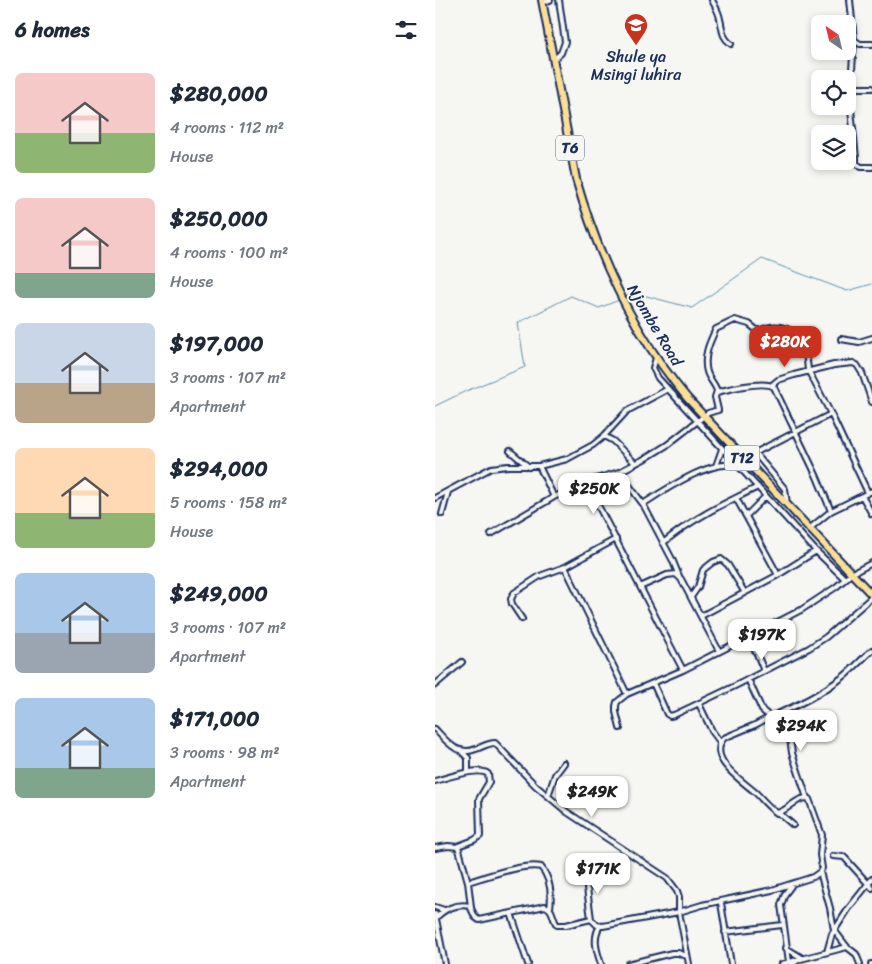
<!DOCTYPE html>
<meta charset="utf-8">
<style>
:root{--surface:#fff;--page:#f2f2f3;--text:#1f2937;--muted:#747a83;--accent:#c8321e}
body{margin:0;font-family:Sriracha,sans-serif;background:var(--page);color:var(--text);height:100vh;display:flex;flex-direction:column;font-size:19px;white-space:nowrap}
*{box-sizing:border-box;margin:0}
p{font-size:16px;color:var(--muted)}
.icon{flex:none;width:28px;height:28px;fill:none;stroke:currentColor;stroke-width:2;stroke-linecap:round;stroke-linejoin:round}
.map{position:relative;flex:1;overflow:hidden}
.sheet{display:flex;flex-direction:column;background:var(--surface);width:435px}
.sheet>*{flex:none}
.needle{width:32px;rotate:325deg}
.tools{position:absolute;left:376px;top:15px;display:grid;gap:10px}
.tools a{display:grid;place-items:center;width:45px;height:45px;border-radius:8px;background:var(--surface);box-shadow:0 2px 8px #0003;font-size:25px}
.price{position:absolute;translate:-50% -42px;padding:0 11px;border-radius:10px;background:#fff;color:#222;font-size:16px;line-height:32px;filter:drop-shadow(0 1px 2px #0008)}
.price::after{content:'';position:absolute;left:50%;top:30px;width:15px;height:11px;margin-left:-8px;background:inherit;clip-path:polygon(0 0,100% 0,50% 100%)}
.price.active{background:var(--accent);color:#fff}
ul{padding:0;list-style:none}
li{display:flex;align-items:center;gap:15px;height:125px;padding:0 15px}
li span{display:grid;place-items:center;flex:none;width:140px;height:100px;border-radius:8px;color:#555}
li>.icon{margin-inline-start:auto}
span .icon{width:60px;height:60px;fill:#fffc;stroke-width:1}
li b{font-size:21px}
h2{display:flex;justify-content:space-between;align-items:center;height:60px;padding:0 15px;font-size:21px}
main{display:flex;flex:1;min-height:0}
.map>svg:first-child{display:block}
</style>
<main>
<section class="sheet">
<h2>6 homes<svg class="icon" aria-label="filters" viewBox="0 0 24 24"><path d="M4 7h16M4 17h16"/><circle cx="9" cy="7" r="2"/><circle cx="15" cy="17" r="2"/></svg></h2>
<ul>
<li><span style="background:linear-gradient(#f6c9c9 60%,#8fb573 0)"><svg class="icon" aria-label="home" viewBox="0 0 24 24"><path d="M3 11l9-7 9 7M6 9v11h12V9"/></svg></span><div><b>$280,000</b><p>4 rooms · 112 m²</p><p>House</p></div></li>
<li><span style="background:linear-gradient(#f6c9c9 75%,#7fa58c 0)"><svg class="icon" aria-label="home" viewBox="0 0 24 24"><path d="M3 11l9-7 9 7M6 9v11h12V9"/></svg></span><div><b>$250,000</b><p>4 rooms · 100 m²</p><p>House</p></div></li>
<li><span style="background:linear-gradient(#c9d6e8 60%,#b9a48a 0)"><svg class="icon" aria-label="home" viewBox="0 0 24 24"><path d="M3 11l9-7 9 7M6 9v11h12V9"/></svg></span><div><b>$197,000</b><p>3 rooms · 107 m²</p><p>Apartment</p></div></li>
<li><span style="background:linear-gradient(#ffd9b3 65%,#8fb573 0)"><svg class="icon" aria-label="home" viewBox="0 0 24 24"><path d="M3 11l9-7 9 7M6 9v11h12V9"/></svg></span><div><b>$294,000</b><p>5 rooms · 158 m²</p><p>House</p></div></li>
<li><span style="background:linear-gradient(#a9c7e8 60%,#9aa5b1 0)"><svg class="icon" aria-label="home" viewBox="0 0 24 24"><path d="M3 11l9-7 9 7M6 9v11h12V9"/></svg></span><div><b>$249,000</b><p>3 rooms · 107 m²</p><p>Apartment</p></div></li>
<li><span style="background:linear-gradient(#a9c7e8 70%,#7fa58c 0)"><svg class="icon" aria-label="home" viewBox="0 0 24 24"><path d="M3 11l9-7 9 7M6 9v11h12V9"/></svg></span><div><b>$171,000</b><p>3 rooms · 98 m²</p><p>Apartment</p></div></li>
</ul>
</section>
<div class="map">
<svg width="437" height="964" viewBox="0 0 437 964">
<rect width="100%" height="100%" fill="#f6f6f2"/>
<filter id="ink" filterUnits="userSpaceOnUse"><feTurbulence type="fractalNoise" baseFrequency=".02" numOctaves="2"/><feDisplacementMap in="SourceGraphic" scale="10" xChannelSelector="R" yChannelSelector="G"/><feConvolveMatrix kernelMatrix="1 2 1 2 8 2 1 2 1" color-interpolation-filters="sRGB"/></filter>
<g filter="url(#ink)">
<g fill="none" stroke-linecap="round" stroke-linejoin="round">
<path stroke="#5b92ae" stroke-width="1" d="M190 297 200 293 257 308 327 259 412 291 437 284
M0 406 31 391 90 367 83 323 136 296 164 308 184 300"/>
<g stroke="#1b2f5e" stroke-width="8">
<path id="minor" d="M277 0C280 6 284 12 285 19 288 30 286 36 296 44
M415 0 419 40 425 44H437
M107 3 115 0
M419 40 415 100 421 158V163L426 167H437
M118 60 126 53 130 42 124 0
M417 88H437
M406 339 424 342 437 338
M221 358 218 368 223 378 381 551 410 579
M337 385 343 380 359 375 399 365 418 363 422 365 427 373 437 402
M282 392C294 389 329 380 339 387L382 477 396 511
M169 436 178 441 200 463
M75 451 94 467
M320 453 350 489 352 504
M308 459 396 414
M104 466 119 497
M281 466 287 449
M184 472 208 504 237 559 244 576
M151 482 248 670
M427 496 437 514
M0 498 56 468 73 466H104L132 459 158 445 169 436 192 411 233 389
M301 498 343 575
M208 504C228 491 277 458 301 466
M7 514 13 492
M311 516 331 496
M374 529 396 511 437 491
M56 534 119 497 151 482 184 472 211 458 232 445 273 413 283 410 280 397 282 391C280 384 274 379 272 372 268 357 274 343 281 329L300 320 314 324 323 331C327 330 331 327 335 327 347 325 365 332 370 343L373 370 396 414 433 493
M181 539 130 567 192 694
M228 543C256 519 290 503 323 487
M205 587 232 575 241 574 246 579 284 651
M256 597 263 587 268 570 278 562 286 559 293 565 310 593
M266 616 343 575 381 551
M87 619 77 604 76 599 79 593 105 576 130 567
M312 637 322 654 329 671
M313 679 327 710 335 717C360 707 387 693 408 677 418 669 427 659 437 650
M218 683 232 714 235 716 239 715 300 686 374 648 391 637 437 597
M0 685 27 662
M264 704 277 731 285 742
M351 710 357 753 372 798
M185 728 181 712V706L182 702 192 694 248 670 366 610 401 587 416 574 437 563
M0 729C11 741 23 757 41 749 47 747 53 743 60 743L101 786 132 812 232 878 242 891 244 897V912L254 964
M27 752 33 758V772
M0 781C11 778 44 766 53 774L54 782 44 799 45 836 39 840 23 846 33 882 36 907
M113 796 120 775 129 763
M344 813 358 825
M0 848 13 846 23 847
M398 856 409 857 437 888
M385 872 395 908 399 930 412 947
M150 873 156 919
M33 882C50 877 89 863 106 867 115 878 117 894 115 908
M286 903 296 964
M0 907 9 910
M76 913 93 964
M0 914 10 964
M1 918C9 909 22 903 35 906L40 917 44 920 110 906C119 909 117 919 122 925H131L156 919 162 925 168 926 244 912 267 905 337 890 378 877 385 872 387 868 385 855 387 835 374 799 372 798C360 798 353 811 342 813 334 808 328 800 321 793 308 781 271 759 289 738L320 725 335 717
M165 926C157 938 162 952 166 964
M290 932 347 925
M351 948 367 958 357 964
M392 952 397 934 414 908 437 879
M354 962 346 905 350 894 356 886
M193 964 237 953H243L252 956
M347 964 412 947 421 954 425 964
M436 964H437"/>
</g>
<g stroke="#1b2f5e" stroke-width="10">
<path id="trunk" d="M107 0 141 179C164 259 199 335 253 399L437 595"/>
</g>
<use href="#minor" stroke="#f6f6f2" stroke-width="4"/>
<use href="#trunk" stroke="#fbdf96" stroke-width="6"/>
</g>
</g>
<defs>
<g id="school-pin" transform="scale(1.25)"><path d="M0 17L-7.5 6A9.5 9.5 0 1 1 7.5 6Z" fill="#c8321e" stroke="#f6f6f2"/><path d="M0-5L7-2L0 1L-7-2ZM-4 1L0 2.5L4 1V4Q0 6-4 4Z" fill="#fff"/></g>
</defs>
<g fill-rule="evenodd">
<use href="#school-pin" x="201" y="25"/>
</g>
<g text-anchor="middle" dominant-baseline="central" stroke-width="4" stroke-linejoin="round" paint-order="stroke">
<g fill="#f6f6f2" stroke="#5d6b8a" stroke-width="1">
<rect x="121" y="135.5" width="28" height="25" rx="4"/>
<rect x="289.5" y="445.5" width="35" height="25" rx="4"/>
</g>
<g font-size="15" font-weight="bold" fill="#1b2f5e">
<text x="135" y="148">T6</text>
<text x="307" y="458">T12</text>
</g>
<g font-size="16" fill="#1b2f5e" stroke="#f6f6f2">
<text x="201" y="56">Shule ya<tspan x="201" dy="18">Msingi luhira</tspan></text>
</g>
<g font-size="16" fill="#1b2f5e" stroke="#f6f6f2">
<text transform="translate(220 325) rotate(59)">Njombe Road</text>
</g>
</g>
</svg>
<div class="tools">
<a><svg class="needle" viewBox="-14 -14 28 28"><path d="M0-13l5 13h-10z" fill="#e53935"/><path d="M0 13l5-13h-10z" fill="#747a83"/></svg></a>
<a><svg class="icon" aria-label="locate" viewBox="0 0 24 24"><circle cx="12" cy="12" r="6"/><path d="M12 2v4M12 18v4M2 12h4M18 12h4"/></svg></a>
<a><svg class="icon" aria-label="layers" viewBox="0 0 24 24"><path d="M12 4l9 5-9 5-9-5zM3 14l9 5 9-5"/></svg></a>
</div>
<b class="price active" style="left:350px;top:368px">$280K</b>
<b class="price" style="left:159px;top:515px">$250K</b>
<b class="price" style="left:327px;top:661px">$197K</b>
<b class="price" style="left:366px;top:752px">$294K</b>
<b class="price" style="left:157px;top:818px">$249K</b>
<b class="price" style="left:163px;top:895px">$171K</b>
</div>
</main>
